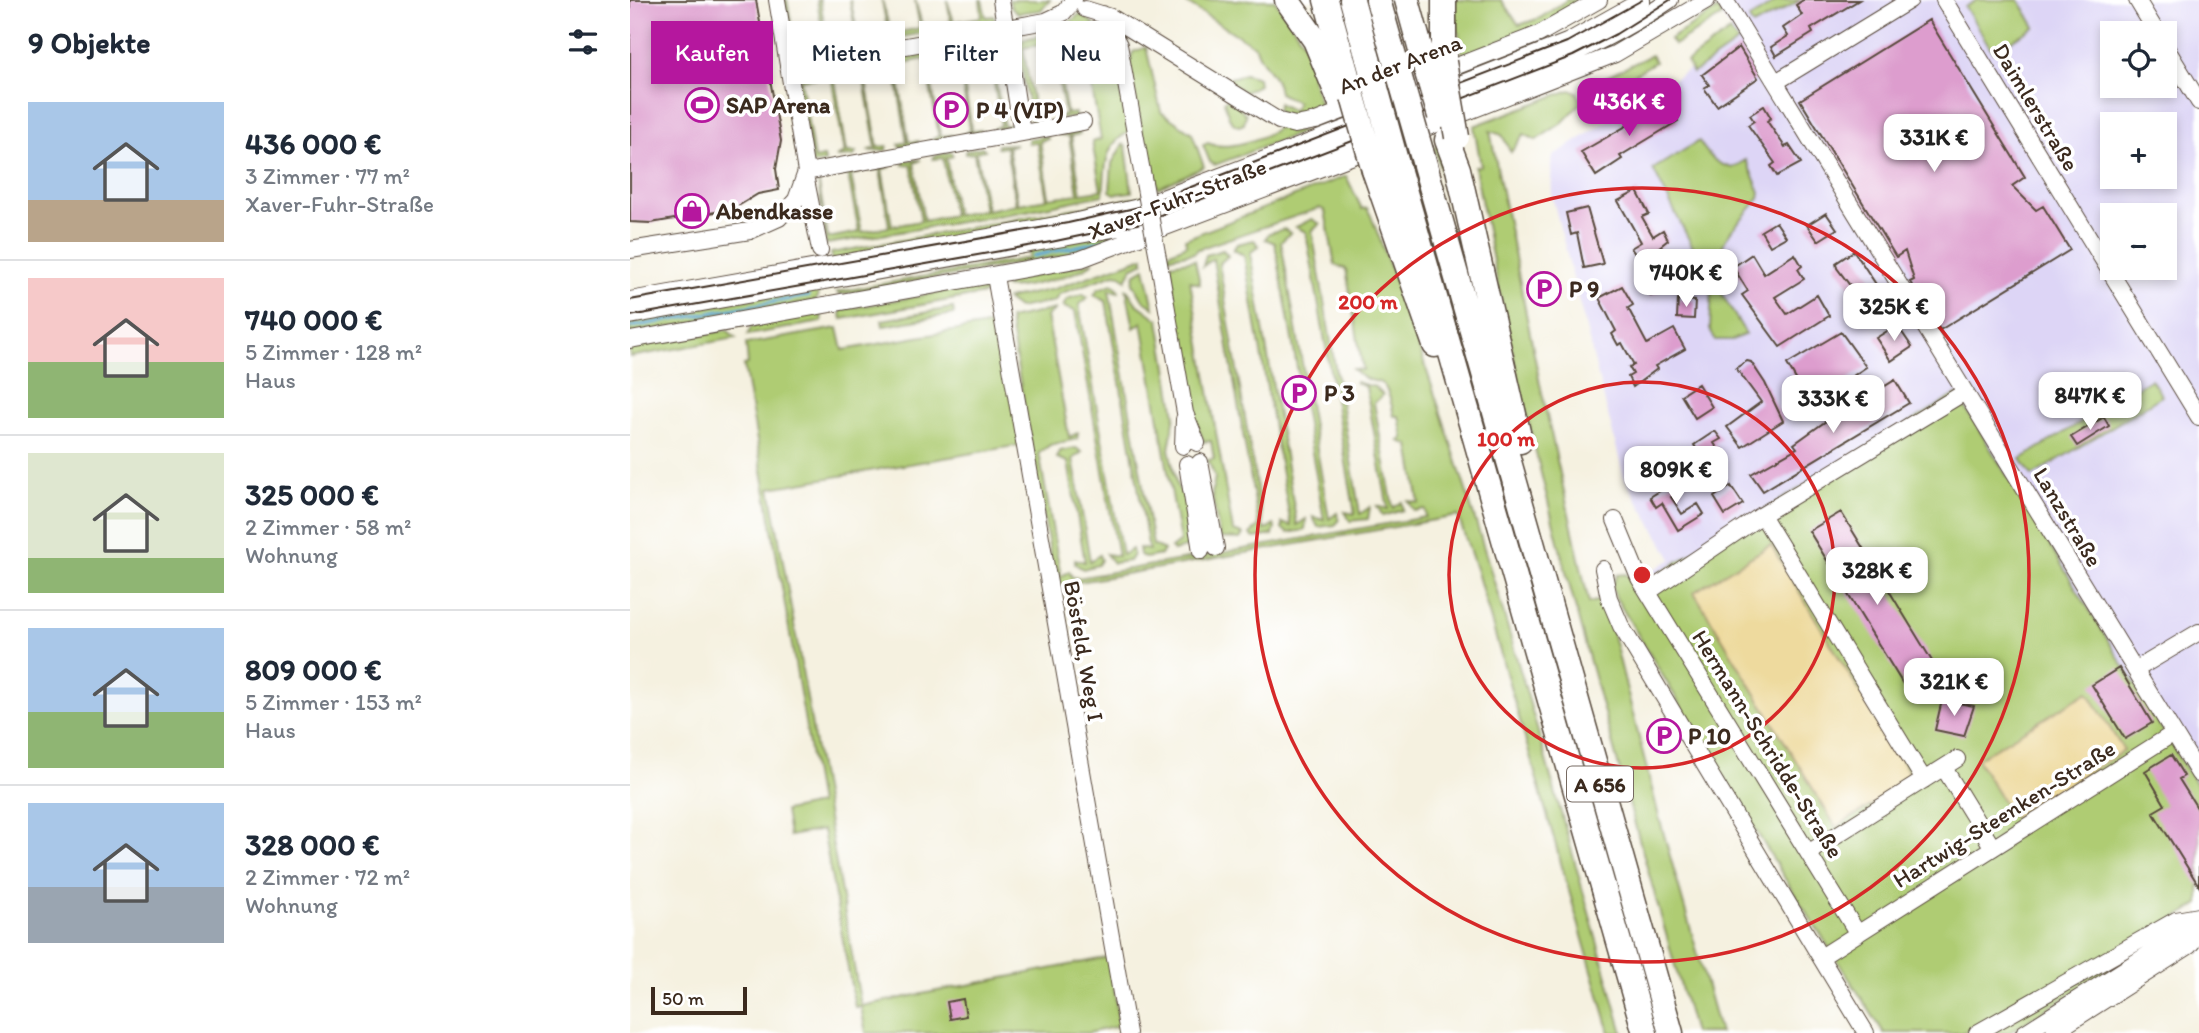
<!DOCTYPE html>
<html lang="de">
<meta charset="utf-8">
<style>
:root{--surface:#fff;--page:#f6f6f7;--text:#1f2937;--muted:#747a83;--line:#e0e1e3;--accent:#b5179e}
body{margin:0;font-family:Itim,sans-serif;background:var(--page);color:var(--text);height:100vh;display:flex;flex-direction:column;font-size:26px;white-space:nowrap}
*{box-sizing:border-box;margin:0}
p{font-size:23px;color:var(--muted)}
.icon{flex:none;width:38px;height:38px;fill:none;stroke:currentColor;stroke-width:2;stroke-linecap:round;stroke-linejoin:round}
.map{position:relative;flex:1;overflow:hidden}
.sheet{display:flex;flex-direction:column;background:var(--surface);width:630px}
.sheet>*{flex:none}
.guide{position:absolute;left:21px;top:21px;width:665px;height:63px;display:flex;gap:14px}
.controls{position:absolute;left:1470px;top:21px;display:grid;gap:14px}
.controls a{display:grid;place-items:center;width:77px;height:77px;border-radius:0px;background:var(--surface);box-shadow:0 4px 10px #0003;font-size:35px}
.scale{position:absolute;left:21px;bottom:18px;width:96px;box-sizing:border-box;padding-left:7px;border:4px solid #3b2a1e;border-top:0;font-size:19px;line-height:24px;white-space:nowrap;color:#3b2a1e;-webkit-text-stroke:5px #fff;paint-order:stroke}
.price{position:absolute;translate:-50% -60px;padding:0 16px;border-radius:14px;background:#fff;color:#222;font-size:23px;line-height:46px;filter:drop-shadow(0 2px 4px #0008)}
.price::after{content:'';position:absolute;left:50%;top:42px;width:21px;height:16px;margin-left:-10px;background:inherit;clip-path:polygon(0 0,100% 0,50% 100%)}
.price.on{background:var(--accent);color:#fff}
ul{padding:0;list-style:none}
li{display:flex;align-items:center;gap:21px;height:175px;padding:0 28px}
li+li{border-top:2px solid var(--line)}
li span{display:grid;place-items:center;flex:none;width:196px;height:140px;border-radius:0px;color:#555}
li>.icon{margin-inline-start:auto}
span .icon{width:84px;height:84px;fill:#fffc;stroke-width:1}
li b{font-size:30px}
h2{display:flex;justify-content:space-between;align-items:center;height:84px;padding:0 28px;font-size:30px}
.tag{padding:0 24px;border-radius:0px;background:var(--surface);box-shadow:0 4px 10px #0003;font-size:24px;line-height:63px}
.tag.on{background:var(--accent);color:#fff}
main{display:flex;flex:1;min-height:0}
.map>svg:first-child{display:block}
</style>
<main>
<section class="sheet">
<h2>9 Objekte<svg class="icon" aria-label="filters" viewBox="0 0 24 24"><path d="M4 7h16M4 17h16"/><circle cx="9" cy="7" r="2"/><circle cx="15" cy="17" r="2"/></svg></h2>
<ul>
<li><span style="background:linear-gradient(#a9c7e8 70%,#b9a48a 0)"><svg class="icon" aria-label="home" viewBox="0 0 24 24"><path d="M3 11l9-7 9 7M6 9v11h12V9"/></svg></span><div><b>436 000 €</b><p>3 Zimmer · 77 m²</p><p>Xaver-Fuhr-Straße</p></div></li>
<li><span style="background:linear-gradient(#f6c9c9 60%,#8fb573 0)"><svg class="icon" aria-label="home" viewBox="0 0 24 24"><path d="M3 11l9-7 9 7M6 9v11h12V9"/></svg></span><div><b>740 000 €</b><p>5 Zimmer · 128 m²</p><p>Haus</p></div></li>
<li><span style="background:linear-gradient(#dfe7d0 75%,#8fb573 0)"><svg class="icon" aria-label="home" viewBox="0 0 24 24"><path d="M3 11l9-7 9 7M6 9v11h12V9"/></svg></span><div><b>325 000 €</b><p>2 Zimmer · 58 m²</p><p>Wohnung</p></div></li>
<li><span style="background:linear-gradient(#a9c7e8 60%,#8fb573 0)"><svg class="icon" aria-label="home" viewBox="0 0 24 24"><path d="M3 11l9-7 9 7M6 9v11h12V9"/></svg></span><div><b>809 000 €</b><p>5 Zimmer · 153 m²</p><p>Haus</p></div></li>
<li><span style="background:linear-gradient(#a9c7e8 60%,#9aa5b1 0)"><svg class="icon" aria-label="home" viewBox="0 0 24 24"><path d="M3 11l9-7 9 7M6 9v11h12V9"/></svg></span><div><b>328 000 €</b><p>2 Zimmer · 72 m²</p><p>Wohnung</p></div></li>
</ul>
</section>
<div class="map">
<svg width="1569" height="1033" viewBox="0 0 1569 1033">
<rect width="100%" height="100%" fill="#fff"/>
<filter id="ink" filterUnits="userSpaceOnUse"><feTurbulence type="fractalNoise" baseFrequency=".0143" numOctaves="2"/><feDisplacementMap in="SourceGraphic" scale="14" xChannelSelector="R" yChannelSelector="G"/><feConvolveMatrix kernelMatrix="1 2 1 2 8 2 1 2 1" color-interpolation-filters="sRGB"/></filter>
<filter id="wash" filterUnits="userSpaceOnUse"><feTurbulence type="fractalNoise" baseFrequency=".00686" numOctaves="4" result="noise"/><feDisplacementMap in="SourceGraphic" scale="28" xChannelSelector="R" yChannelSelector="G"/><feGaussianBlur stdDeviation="1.57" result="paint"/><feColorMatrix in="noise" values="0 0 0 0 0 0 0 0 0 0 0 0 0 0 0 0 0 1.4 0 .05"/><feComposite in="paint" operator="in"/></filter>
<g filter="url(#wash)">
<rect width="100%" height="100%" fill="#f5f1e0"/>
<path fill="#ddd5f6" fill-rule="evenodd" d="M1103 0H1569V898L991 589 1042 559 994 477 922 196 921 166 923 156 1107 39 1088 9ZM1482 33H1535V86H1482ZM1482 124H1535V177H1482ZM1482 215H1535V268H1482Z"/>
<path fill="#afcc73" stroke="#757b48" stroke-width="2" d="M154 0H157L166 50 195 45 187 0H190L198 45 227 40 220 0 229 39 258 34 252 0 261 34 290 28 285 0 293 28 321 22 317 0 324 22 352 17 350 0H352L356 17 364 16 365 21 170 54 163 50Z
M379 0H420L411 10 388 13 381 7Z
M552 0H645L673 41 686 76 682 78 692 111 671 119 647 112 648 103 663 111 667 102 649 93C647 72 630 65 626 47Z
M822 0H871L889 25 910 18 937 0H956L917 23 833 56Z
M1148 0H1171L1123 26 1119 19Z
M1347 0H1389L1405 27 1363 52 1335 7Z
M1088 9 1092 16 1044 45 1040 39Z
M450 14C488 33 492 95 499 132 472 145 476 169 473 195L391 212 196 244 188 179 198 238 229 232 218 175 209 174 229 170 230 173 221 175 232 232 259 227 250 169 240 171 241 167H261L252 169 262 226 291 221 281 164 273 165 274 160H291L284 163 294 221 323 215 313 158 303 159 304 156 321 152 323 156 316 158 326 215 354 210 344 153 335 154V151L352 147 355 150 346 152 357 210 386 204 376 147 367 148V145L386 144 378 147 388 204 417 199 407 142 398 143V139L417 136 418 139 410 141 419 198 448 194 439 136 429 135 447 130 450 134 441 136 451 193 471 190 462 142 471 139 453 38 425 43 437 114 445 113V118L426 117 435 114 421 43 393 48 406 120 414 119 402 124 388 49 394 39 426 33Z
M1100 31 1108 42 1063 73 1057 62Z
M369 40V46L360 48 374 126 383 124V127L363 129 371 125 358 48 329 53 342 131 351 130 350 134 331 135 340 131 327 53 297 58 311 136 321 135 315 141 301 140 309 136 295 59 266 64 279 142 289 141 287 145 270 147 269 144 277 142 264 64 234 70 248 147 257 146 256 150 237 151 246 148 232 70 204 75 217 152H226L224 156 206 157 215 153 201 76 171 80 184 159 194 157 195 162 182 164 168 84 172 77Z
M516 47 531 112 562 133 574 167 528 188 519 149H515L499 61 503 52Z
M1021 55 1025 62 967 97 962 84Z
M615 74 628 78 629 85 615 92 599 82 600 78Z
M940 90 947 92 951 103 932 123 906 140 894 134 881 152 872 135 860 131 910 384 959 603 974 599 1029 817 1090 1033H1064C983 746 898 461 845 167L851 166 844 126Z
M599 98 616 114 614 124 609 126C599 124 597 111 594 101Z
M647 128 675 131 585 165 580 162 573 145 578 143C595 151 632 140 647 128Z
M1069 141C1078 155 1085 164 1102 168L1116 160 1130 192 1129 198C1102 233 1085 236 1090 285L1087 286 1116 334 1102 340H1085L1080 329 1082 288 1078 285 1074 269 1023 169Z
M493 144 496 146 502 192 485 194 480 191 482 163Z
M810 144 838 268 804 147Z
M716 176 732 209 737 208 741 216C843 482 915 759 993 1033H980L847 572 828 516 426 586 379 319 426 309 417 316 439 437 448 433 447 439 420 445 409 453 431 577 439 571 442 577 448 578 796 517 795 509 784 511 778 501 789 503 779 445 769 441 773 438 769 416H764C754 363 746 394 723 369L733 370 716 269 705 265 695 211 690 208 568 249 564 253 539 257 538 253 557 245 555 239Z
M529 193 499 206 202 262 201 253Z
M682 219 690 224 682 231 730 514 740 507 738 519 720 521 715 512 725 514 676 232 666 227Z
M503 228 476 245 432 256 209 295 207 292 399 258 398 249Z
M654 229 660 233 651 242 699 519 707 513 709 521 705 525 688 527 683 517 694 520 645 243 635 239 639 233Z
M624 240 629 246 620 253 667 525 676 519 675 530 658 533 652 529V523L661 526 614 255 603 250 607 244Z
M593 250 598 256 589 264 634 530 644 525 645 528 643 535 624 538 620 534 629 526 583 259 573 266 576 255Z
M514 257V262L502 268 496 280 491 275 484 274 429 294 425 301 388 308 376 299 424 289Z
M565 260 570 284 560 281 603 531 613 534 610 539 590 538 582 494 585 477 578 460 584 459 581 441 574 442 562 411 541 288 544 287 540 264Z
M463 262C459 272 389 291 375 287L380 281Z
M515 268 524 308 513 300 503 283 505 274Z
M482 284 488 288 489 292 479 290 523 545 534 550 531 555 515 558 510 555 509 548 519 550 476 301 464 295 468 289Z
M351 285 359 293 212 319 210 310Z
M186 287 188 297 185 301 0 334V320Z
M496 288 506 303 529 320 545 415 539 449 547 486 556 498 563 544 544 551 541 548 550 541 512 322 504 328Z
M453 294 458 297 449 305 492 555 502 549 503 555 499 561 483 563 476 554 488 556 445 311 433 307 437 299Z
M323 308 324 314 253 326 252 320Z
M191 313 192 322 118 335 121 327 126 325Z
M362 324 371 338 390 445 140 488 231 1006 480 957 489 1026 458 1033H236L231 1007H225L193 830 159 836 155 811 189 804 114 365 118 364 116 344 208 328 213 350Z
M97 330 106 338 0 357V347Z
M1521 379 1532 396 1402 476 1391 459Z
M725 382 745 387 753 395 744 403 763 508 772 502 773 510 753 516 747 506 758 509 736 387Z
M1327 394 1569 789V904L1506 942 1332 1033H1254L1160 887 986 598 982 586 987 575 996 574 1007 586Z
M446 448 452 452 443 459 460 561 469 555 471 560 468 565 453 569 445 564V559L455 562 438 462 427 458 430 451Z
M871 465 1031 1033H1026L866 467Z
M1561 920 1378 1033H1352Z"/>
<path fill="#eeda9e" stroke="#94825e" stroke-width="2" d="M1141 545 1283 780 1206 827 1064 592Z
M1458 692 1494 751 1383 818 1347 759Z"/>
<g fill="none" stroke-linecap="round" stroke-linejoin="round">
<path stroke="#60a8d7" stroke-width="3.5" d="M403 256 481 239
M0 327 178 296"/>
</g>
<g id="blocks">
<path fill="#dd9dce" d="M0 0H126L151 141 146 169 149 190 128 194 103 209 21 223 0 222Z
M1173 0H1229L1181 29 1183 33 1146 56 1141 47 1158 36 1153 28 1172 15 1166 5Z
M1299 20 1395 177 1382 186 1406 210 1413 206 1440 250 1310 330 1280 282 1284 280 1275 251 1266 257 1170 100Z
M1109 47 1128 78 1087 106 1074 88 1079 85 1072 75Z
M1035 99 1048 121 990 156 992 159 966 176 951 152 1024 110 1022 106Z
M1134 106 1141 118 1137 121 1155 147 1159 145 1171 163 1147 176 1141 166 1145 163 1118 125 1124 121 1120 115Z
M1007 191 1019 214 1012 217 1023 236 1033 230 1038 240 1028 248 1043 272 1052 267 1057 276 1021 296 1011 279 1019 274 1001 248 1011 242 988 201Z
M957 208 973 264 954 268 947 233 941 235 936 213Z
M1196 213 1207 229 1188 241 1177 225Z
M1146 222 1156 237 1140 246 1131 231Z
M1224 251 1259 304 1238 316H1233L1226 305 1230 303 1227 295 1207 268 1206 263Z
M1122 254 1134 274 1165 254 1172 266 1168 269 1174 279 1145 297 1157 314 1187 295 1199 316 1150 347 1112 295 1118 291 1103 267Z
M992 286 1003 305 998 308 1017 344 1044 329 1055 349 1025 366 1027 369 1003 387 998 377 1003 374 999 367 1004 365 992 343 988 345 982 334 986 331 969 298Z
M1048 299 1065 301 1064 319 1047 318Z
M1267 325 1282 347 1261 361 1246 338Z
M1211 332 1236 367 1181 405 1157 364Z
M1117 361 1121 362 1135 383 1153 421 1112 447 1097 427 1131 402 1106 368Z
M1265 380 1279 403 1133 491 1121 474 1167 448 1164 444 1196 421 1203 423 1246 396 1244 393Z
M1068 384 1082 407 1065 418 1051 395Z
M1474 417 1479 426 1447 446 1441 437Z
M1085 431 1091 439 1084 443 1093 457 1078 467 1064 445Z
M1046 481 1052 491 1041 497 1052 514 1068 504 1074 514 1048 530 1032 503 1026 507 1020 497Z
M1101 486 1113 504 1095 515 1084 497Z
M1211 512 1313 679V683L1284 702 1179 531Z
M1489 668 1522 723 1495 739 1462 685Z
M1312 700 1344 706 1334 736 1305 730Z
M1541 755 1554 776 1549 779 1569 811V886L1523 812 1535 805 1515 771Z
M333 999 336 1016 320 1019 317 1002Z"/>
</g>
</g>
<g filter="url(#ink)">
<use href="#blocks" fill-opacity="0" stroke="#57483b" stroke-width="2"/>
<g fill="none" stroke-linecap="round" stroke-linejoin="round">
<g stroke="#57483b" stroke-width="18">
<path id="minor" d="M371 0 392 133
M1095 0 1569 774
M1314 0 1569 417
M1507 0 1527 33
M455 9 481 17 649 121 665 125 686 121 909 34 969 0
M473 14 489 45 513 177
M1535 46 1569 102
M158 67 416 21 433 13 444 0
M1146 82 1280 0
M769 108 937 42 1012 0
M773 122C865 86 958 56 1040 0
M778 135 985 54 1077 0
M176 172 453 122
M176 180 190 250
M0 250 120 231 149 218 166 200 176 172 147 0
M530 269 555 413 567 443
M365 276 498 1033
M0 300 438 223 509 207 738 120
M0 316 489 228 549 209 743 134
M0 340 451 259 747 147
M553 446 554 419
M570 462 586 548
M557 464 571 551
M1132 515 1294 780
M985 520 1009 578 1228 934
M973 569 979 598 991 626 1236 1033
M1018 592 1132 515 1335 392
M1505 670 1569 632
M1314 768 1363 848
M1178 853 1327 759
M1191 957 1544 733
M1347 1033 1546 920 1569 916
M1394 1033 1569 922
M1423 1033 1559 946 1569 934"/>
</g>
<g stroke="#57483b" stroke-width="27">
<path id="highway" d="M657 0 685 40 710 101
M696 0 723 97
M722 0 746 88
M748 0 770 78
M777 0 796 69
M814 0V62
M817 140 828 169 890 441
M791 151 1041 1033
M766 161 1015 1033
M744 170 805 345"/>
</g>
<use href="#minor" stroke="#fff" stroke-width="16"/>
<use href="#highway" stroke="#fff" stroke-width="24"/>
<path stroke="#3b2a1e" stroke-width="2" d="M0 300 438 223 509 207 937 42 1012 0
M0 316 421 242 507 224 943 56 986 34 1040 0"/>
<g stroke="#57483b" stroke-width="18" stroke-linecap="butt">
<path id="minor-bridge" d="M513 177 530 269"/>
</g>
<g stroke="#57483b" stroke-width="27" stroke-linecap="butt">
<path id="highway-bridge" d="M814 62 827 137
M796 69 810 116
M770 78 791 151
M746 88 766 161
M723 97 744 170"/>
</g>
<use href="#minor-bridge" stroke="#fff" stroke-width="16"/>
<use href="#highway-bridge" stroke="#fff" stroke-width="24"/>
</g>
</g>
<g fill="none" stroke="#d62828" stroke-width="3.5">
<circle cx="1012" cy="575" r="193"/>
<circle cx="1012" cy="575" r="387"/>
</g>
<defs>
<g id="stadium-ring" transform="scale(1.75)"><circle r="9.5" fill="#fff" stroke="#b5179e" stroke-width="1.5"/><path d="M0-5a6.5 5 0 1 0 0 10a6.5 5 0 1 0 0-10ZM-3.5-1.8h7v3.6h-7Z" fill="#b5179e"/></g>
<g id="parking-ring" transform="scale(1.75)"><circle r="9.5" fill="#fff" stroke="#b5179e" stroke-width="1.5"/><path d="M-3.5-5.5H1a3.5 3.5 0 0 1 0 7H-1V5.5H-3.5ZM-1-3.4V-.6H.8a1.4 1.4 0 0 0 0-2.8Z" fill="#b5179e"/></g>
<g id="shop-ring" transform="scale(1.75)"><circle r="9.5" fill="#fff" stroke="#b5179e" stroke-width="1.5"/><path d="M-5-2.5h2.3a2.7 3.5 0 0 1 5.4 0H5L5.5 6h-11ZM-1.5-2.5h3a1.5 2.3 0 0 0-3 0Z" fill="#b5179e"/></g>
</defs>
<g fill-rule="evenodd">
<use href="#stadium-ring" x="72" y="105"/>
<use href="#parking-ring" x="321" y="110"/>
<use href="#shop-ring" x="62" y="211"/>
<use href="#parking-ring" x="914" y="289"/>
<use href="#parking-ring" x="669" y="393"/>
<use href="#parking-ring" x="1034" y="736"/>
</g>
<g text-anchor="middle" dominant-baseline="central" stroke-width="7" stroke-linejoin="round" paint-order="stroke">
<rect fill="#fff" stroke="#766a62" stroke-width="2" x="937" y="766.5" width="66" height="35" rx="5"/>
<g font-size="21" font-weight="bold" fill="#3b2a1e">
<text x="970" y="784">A 656</text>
</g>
<g font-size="23" fill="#3b2a1e" stroke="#fff">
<text transform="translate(770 64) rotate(-21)">An der Arena</text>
<text transform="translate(1406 107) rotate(59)">Daimlerstraße</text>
<text transform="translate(547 199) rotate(-21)">Xaver-Fuhr-Straße</text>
<text transform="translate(1438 517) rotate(59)">Lanzstraße</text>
<text transform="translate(454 651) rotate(80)">Bösfeld, Weg I</text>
<text transform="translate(1138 744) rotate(58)">Hermann-Schridde-Straße</text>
<text transform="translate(1374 814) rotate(-32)">Hartwig-Steenken-Straße</text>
</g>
<g font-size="23" font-weight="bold" fill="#3b2a1e" stroke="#fff" text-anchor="start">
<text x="96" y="105">SAP Arena</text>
<text x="346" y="110">P 4 (VIP)</text>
<text x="86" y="211">Abendkasse</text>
<text x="939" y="289">P 9</text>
<text x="694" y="393">P 3</text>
<text x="1058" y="736">P 10</text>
</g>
</g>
<circle cx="1012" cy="575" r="10" fill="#d62828" stroke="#fff" stroke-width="3.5"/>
<g font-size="21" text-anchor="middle" font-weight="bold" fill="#d62828" stroke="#fff" stroke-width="7" stroke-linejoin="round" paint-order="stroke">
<text x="738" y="309">200 m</text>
<text x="876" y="446">100 m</text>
</g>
</svg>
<div class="controls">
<a><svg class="icon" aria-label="locate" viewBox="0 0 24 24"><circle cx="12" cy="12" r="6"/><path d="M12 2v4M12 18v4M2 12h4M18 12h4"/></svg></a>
<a>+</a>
<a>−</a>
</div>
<div class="scale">50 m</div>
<b class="price on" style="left:999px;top:138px">436K €</b>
<b class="price" style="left:1304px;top:174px">331K €</b>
<b class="price" style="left:1056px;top:309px">740K €</b>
<b class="price" style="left:1264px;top:343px">325K €</b>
<b class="price" style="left:1460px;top:432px">847K €</b>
<b class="price" style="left:1203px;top:435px">333K €</b>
<b class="price" style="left:1046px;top:506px">809K €</b>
<b class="price" style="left:1247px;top:607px">328K €</b>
<b class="price" style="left:1324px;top:718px">321K €</b>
<div class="guide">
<a class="tag on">Kaufen</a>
<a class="tag">Mieten</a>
<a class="tag">Filter</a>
<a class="tag">Neu</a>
</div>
</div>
</main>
